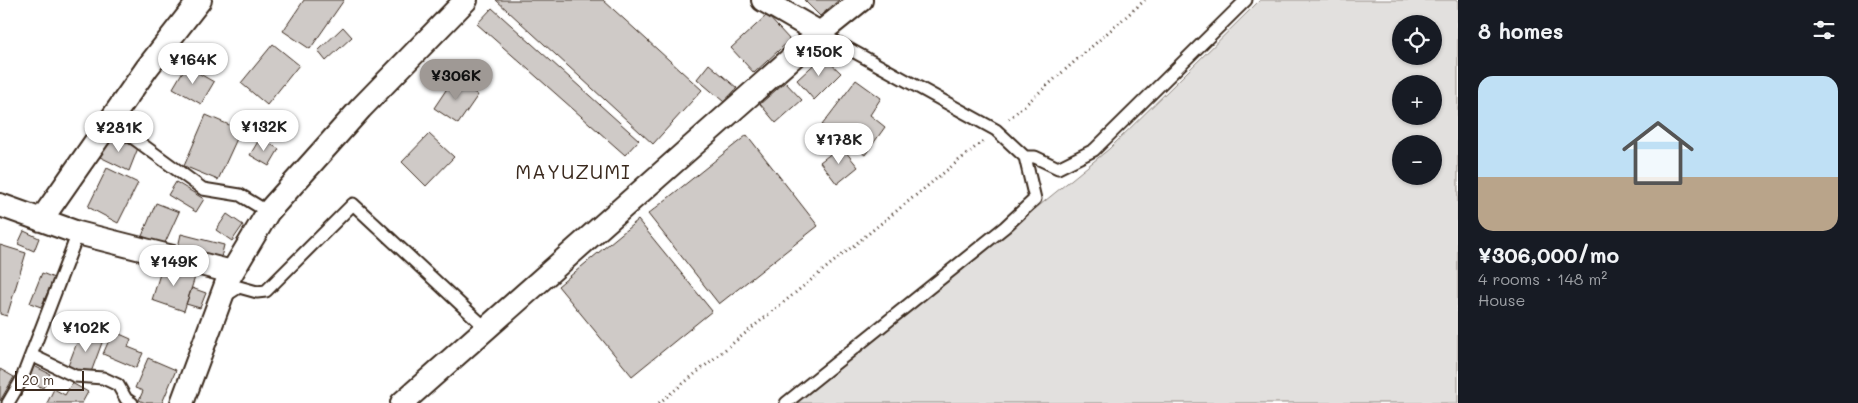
<!DOCTYPE html>
<meta charset="utf-8">
<style>
:root{--surface:#171b24;--page:#20242c;--text:#f1f3f6;--muted:#9ea1a6;--line:#363941;--accent:#9f9995}
body{margin:0;font-family:Mali,sans-serif;background:var(--page);color:var(--text);height:100vh;display:flex;flex-direction:column;font-size:19px;white-space:nowrap}
*{box-sizing:border-box;margin:0}
p{font-size:16px;color:var(--muted)}
.icon{flex:none;width:28px;height:28px;fill:none;stroke:currentColor;stroke-width:2;stroke-linecap:round;stroke-linejoin:round}
.map{position:relative;flex:1;overflow:hidden}
.sheet{display:flex;flex-direction:column;background:var(--surface);width:400px}
.sheet>*{flex:none}
.tools{position:absolute;left:1392px;top:15px;display:grid;gap:10px}
.tools a{display:grid;place-items:center;width:50px;height:50px;border-radius:50%;background:var(--surface);box-shadow:0 1px 4px #0004;font-size:25px}
.scale{position:absolute;left:15px;bottom:12px;width:69px;box-sizing:border-box;padding-left:5px;border:2px solid #3b2a1e;border-top:0;font-size:14px;line-height:18px;white-space:nowrap;color:#3b2a1e;-webkit-text-stroke:4px #fff;paint-order:stroke}
.price{position:absolute;translate:-50% -42px;padding:0 11px;border-radius:18px;background:#fff;color:#222;font-size:16px;line-height:32px;filter:drop-shadow(0 1px 2px #0008)}
.price::after{content:'';position:absolute;left:50%;top:30px;width:15px;height:11px;margin-left:-8px;background:inherit;clip-path:polygon(0 0,100% 0,50% 100%)}
.price.active{background:var(--accent);color:#111}
ul{padding:0;list-style:none}
li{display:grid;align-content:center;gap:10px;height:265px;padding:0 20px}
li+li{border-top:1px solid var(--line)}
li span{display:grid;place-items:center;height:155px;border-radius:15px;color:#555}
li>.icon{margin-inline-start:auto}
span .icon{width:90px;height:90px;fill:#fffc;stroke-width:1}
li b{font-size:21px}
h2{display:flex;justify-content:space-between;align-items:center;height:60px;padding:0 20px;font-size:21px}
main{display:flex;flex:1;min-height:0}
.map>svg:first-child{display:block}
</style>
<main>
<div class="map">
<svg width="1458" height="403" viewBox="0 0 1458 403">
<rect width="100%" height="100%" fill="#fff"/>
<filter id="ink" filterUnits="userSpaceOnUse"><feTurbulence type="fractalNoise" baseFrequency=".02" numOctaves="2"/><feDisplacementMap in="SourceGraphic" scale="10" xChannelSelector="R" yChannelSelector="G"/><feConvolveMatrix kernelMatrix="1 2 1 2 8 2 1 2 1" color-interpolation-filters="sRGB"/></filter>
<g filter="url(#ink)">
<path fill="#e2e0de" stroke="#8e857e" fill-rule="evenodd" d="M1260 0H1458V403H796L1109 149ZM1401 24H1434V56H1401ZM1401 84H1434V116H1401ZM1401 144H1434V176H1401Z"/>
<path fill="#cfcac7" stroke="#3b2a1e" d="M304 0H344L310 49 283 31Z
M496 0H603L702 90 653 144Z
M804 0H839L820 16Z
M492 8 639 140 625 155 477 24Z
M767 15 790 40 754 73 731 48Z
M343 27 352 37 326 61 318 51Z
M273 44 299 65 267 105 241 83Z
M823 56 841 73 814 100 797 80Z
M709 64 737 88 724 102 697 79Z
M186 66 214 82 201 104 173 88Z
M454 78 478 95 458 124 434 108Z
M856 80 881 98 870 115 885 127 865 155 822 125Z
M785 82 802 100 776 123 760 104Z
M206 115 241 130 218 180 184 166Z
M429 134 454 157 426 186 402 162Z
M110 135 138 148 129 171 100 157Z
M747 135 818 226 719 304 648 214Z
M260 138 279 149 269 166 250 155Z
M841 146 858 167 837 184 820 162Z
M107 168 138 183 118 223 88 207Z
M176 182 204 199 196 212 168 195Z
M156 203 179 212 164 245 142 236Z
M227 214 243 225 232 241 216 230Z
M638 220 712 311 632 376 558 286Z
M24 231 39 238 34 251 18 244Z
M181 234 224 245 220 262 177 252Z
M0 245 26 253 7 316 0 314Z
M163 264 196 274 184 311 152 300Z
M42 273 54 278 41 307 30 303Z
M192 288 206 293 200 308 186 304Z
M113 331 131 339 128 347 143 353 136 368 103 354Z
M81 332 103 340 90 375 68 366Z
M148 358 176 370 162 403H145L139 400 143 391 135 388Z
M34 366 50 374 43 388 27 381Z
M0 369 14 377 0 401Z
M72 383 88 392 82 403H47L54 389 65 395Z"/>
<g fill="none" stroke-linecap="round" stroke-linejoin="round">
<g stroke="#3b2a1e" stroke-width="15">
<path id="service" d="M110 121 203 189 240 195 268 212
M1025 157H1035L1058 168 1094 150 1246 0
M225 296 239 287 257 292 266 291 353 204 487 329
M31 355 75 376 103 378 118 385 126 399 132 403
M8 403 21 381 78 233
M786 403 1005 227 1035 199 1025 157 996 130 820 33"/>
</g>
<g stroke="#3b2a1e" stroke-width="26">
<path id="minor" d="M763 0 820 33
M0 205 78 233 232 272
M41 220 147 68 200 0
M182 403 228 279 268 212 361 108 466 0
M402 403 820 33 861 0"/>
</g>
<path stroke="#3b2a1e" stroke-width="3" stroke-dasharray="1 4" stroke-linecap="butt" d="M1009 119 1145 0
M659 403 983 141"/>
<use href="#service" stroke="#fff" stroke-width="11"/>
<use href="#minor" stroke="#fff" stroke-width="22"/>
</g>
</g>
<g text-anchor="middle" dominant-baseline="central" stroke-width="5" stroke-linejoin="round" paint-order="stroke">
<g font-size="20" letter-spacing="1" fill="#3b2a1e" stroke="#fff">
<text x="573" y="171">MAYUZUMI</text>
</g>
</g>
</svg>
<div class="tools">
<a><svg class="icon" aria-label="locate" viewBox="0 0 24 24"><circle cx="12" cy="12" r="6"/><path d="M12 2v4M12 18v4M2 12h4M18 12h4"/></svg></a>
<a>+</a>
<a>−</a>
</div>
<div class="scale">20 m</div>
<b class="price" style="left:819px;top:77px">¥150K</b>
<b class="price" style="left:193px;top:85px">¥164K</b>
<b class="price active" style="left:456px;top:101px">¥306K</b>
<b class="price" style="left:264px;top:152px">¥132K</b>
<b class="price" style="left:119px;top:153px">¥281K</b>
<b class="price" style="left:839px;top:165px">¥178K</b>
<b class="price" style="left:174px;top:287px">¥149K</b>
<b class="price" style="left:86px;top:353px">¥102K</b>
</div>
<section class="sheet">
<h2>8 homes<svg class="icon" aria-label="filters" viewBox="0 0 24 24"><path d="M4 7h16M4 17h16"/><circle cx="9" cy="7" r="2"/><circle cx="15" cy="17" r="2"/></svg></h2>
<ul>
<li><span style="background:linear-gradient(#bfe0f5 65%,#b9a48a 0)"><svg class="icon" aria-label="home" viewBox="0 0 24 24"><path d="M3 11l9-7 9 7M6 9v11h12V9"/></svg></span><div><b>¥306,000/mo</b><p>4 rooms · 148 m²</p><p>House</p></div></li>
</ul>
</section>
</main>
